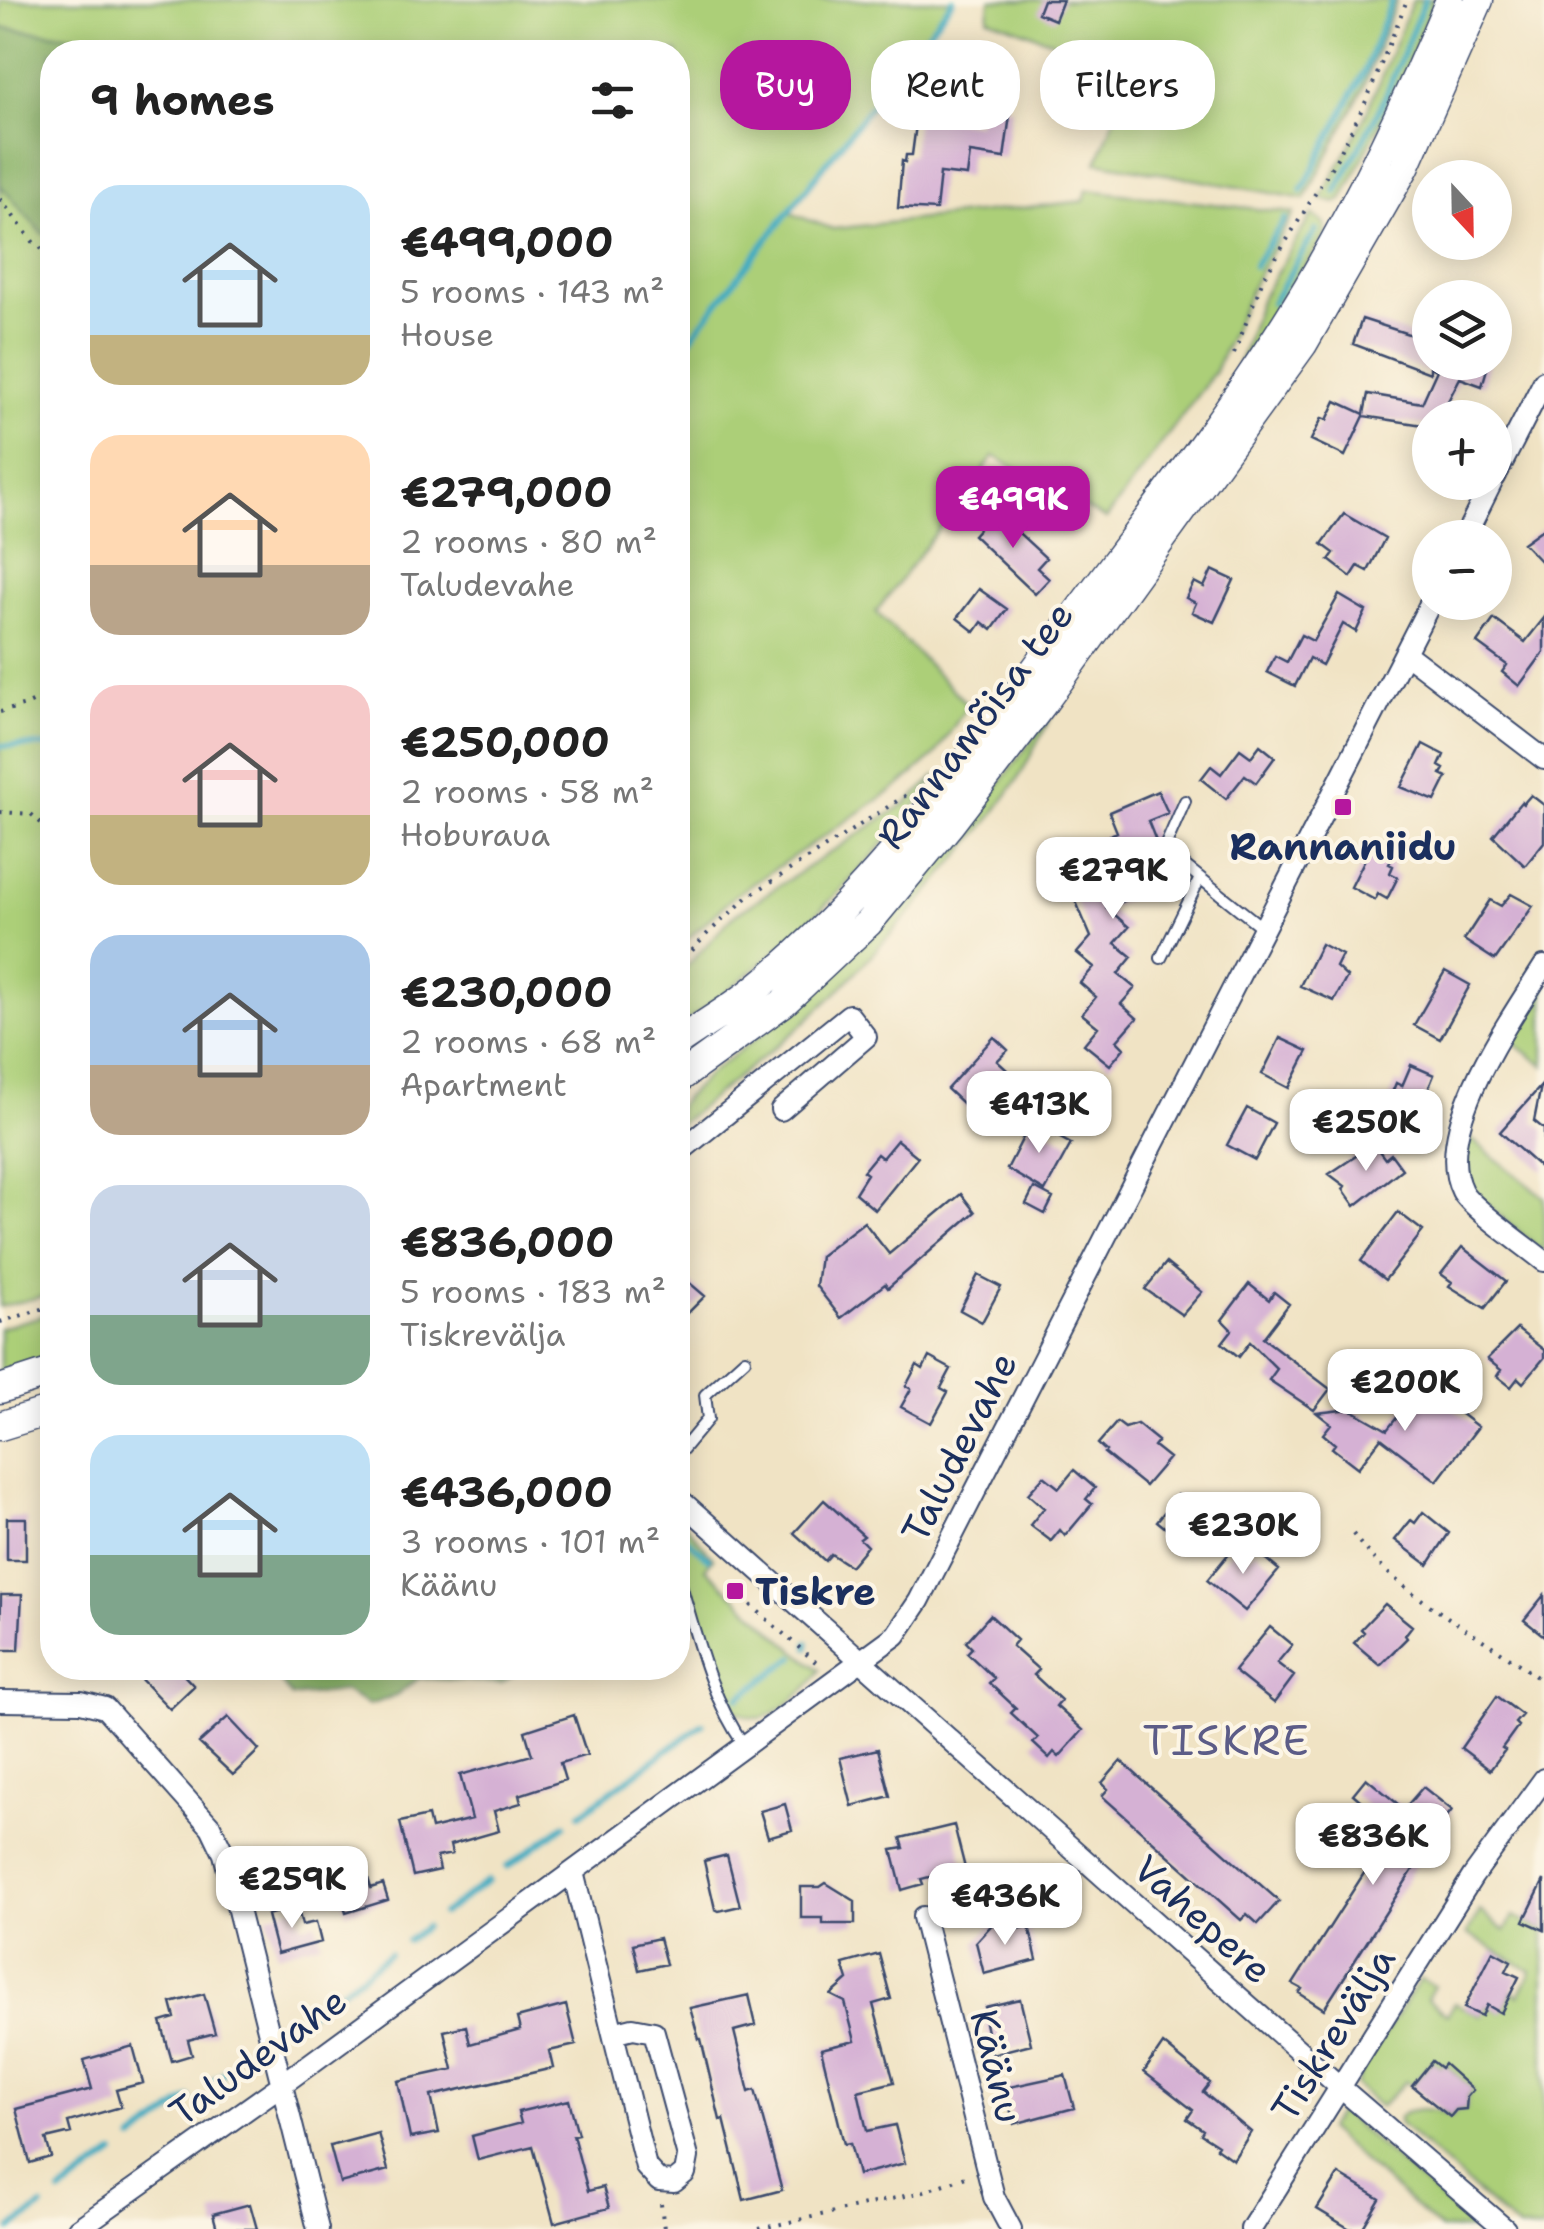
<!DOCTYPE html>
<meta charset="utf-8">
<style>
:root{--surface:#fff;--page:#f2f2f2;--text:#222;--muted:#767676;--accent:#b5179e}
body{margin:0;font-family:"Shantell Sans",sans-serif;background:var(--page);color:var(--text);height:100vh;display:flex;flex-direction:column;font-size:38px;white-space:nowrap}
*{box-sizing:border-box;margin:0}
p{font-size:32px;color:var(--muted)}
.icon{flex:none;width:55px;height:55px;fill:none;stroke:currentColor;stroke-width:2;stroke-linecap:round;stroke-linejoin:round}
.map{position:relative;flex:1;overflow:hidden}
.panel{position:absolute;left:40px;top:40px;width:650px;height:1640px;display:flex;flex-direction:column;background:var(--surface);border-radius:40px;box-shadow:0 5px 25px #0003}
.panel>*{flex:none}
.hud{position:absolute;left:720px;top:40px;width:672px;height:90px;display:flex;gap:20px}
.needle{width:65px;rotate:158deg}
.tools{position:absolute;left:1412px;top:160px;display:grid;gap:20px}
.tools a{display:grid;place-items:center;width:100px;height:100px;border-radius:50%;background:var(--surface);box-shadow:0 5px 25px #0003;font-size:50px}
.price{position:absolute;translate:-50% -85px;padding:0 22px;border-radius:20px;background:#fff;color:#222;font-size:32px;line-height:65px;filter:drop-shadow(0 2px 5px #0008)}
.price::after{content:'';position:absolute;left:50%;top:60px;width:30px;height:22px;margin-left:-15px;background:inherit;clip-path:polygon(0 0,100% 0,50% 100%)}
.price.current{background:var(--accent);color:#fff}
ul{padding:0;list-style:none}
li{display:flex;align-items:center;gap:30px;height:250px;padding:0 50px}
li span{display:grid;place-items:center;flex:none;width:280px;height:200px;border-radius:30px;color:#555}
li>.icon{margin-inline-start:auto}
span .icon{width:120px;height:120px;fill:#fffc;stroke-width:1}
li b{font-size:42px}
h2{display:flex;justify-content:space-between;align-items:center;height:120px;padding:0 50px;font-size:42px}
.pill{padding:0 35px;border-radius:40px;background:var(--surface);box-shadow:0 5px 25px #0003;font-size:35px;line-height:90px}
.pill.current{background:var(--accent);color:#fff}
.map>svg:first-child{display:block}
</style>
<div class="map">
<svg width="1544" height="2229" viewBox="0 0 1544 2229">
<rect width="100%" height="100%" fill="#fcf5e5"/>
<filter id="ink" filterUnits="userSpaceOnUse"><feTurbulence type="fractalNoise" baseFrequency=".01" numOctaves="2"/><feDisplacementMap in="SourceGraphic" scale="20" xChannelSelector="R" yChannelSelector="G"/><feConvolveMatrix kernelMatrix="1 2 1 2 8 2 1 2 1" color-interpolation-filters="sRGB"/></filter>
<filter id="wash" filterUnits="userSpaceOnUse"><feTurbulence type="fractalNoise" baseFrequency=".0048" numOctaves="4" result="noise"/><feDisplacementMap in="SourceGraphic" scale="40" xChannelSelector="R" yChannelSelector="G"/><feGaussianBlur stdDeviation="2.25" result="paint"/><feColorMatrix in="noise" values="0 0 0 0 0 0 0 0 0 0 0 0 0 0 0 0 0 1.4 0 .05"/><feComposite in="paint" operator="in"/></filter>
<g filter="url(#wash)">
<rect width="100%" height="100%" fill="#f0e3c4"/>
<path fill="#accf78" stroke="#647f6b" stroke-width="2.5" d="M0 0H953L790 213 833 229 1084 201 1087 190 1294 213 1255 280 1215 371 1106 519 994 456 876 612 968 705 935 755 899 786 734 896 678 948V52H52V1294L0 1307Z
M990 0H1397L1362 90 1305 199 1097 162 1134 70 988 18Z
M1413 0H1434L1403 77 1342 200 1336 203 1321 199 1362 123Z
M1312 214 1325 224 1326 235 1236 372 1260 300Z
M1057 706 1018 779 991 818 914 909 836 993 794 1032 678 1125V1105L710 1073 798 1007 893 913 992 794Z
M935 777C931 790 914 807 904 819 839 900 762 968 678 1027V976L734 915 908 802Z
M1544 980V1066L1507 1038Z
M1466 1135 1544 1197V1252L1476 1196 1463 1176Z
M52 1313V1358L0 1374V1328Z
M678 1516 713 1558 705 1568 787 1644 820 1670C813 1686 774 1720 755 1718 748 1718 738 1712 732 1709L678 1548Z
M1480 1911 1505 1931 1514 1916 1540 1929 1544 1922V2229H1518L1399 2123V2117C1413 2106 1436 2107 1450 2117L1456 2110 1466 2109 1467 2097 1472 2090 1445 2064 1441 2068 1432 2061 1412 2086 1406 2081 1380 2107 1356 2085 1363 2067 1420 1979 1434 1986 1427 1999 1447 2015 1455 2003 1481 2016 1487 2005 1501 2012 1512 1991 1519 1996 1531 1971 1467 1934Z
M1341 2105H1354L1493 2229H1483Z
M1340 2111 1475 2229H1440L1327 2129Z"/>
<path fill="#89b268" stroke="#527063" stroke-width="2.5" d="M0 29V28L235 52H52V239L41 232 0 185Z
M270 1668H525L501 1683 419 1678 396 1696 369 1705 343 1691 292 1697Z"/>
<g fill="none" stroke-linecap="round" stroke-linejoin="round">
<path stroke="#42acc1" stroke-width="6" d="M1302 191 1365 70 1392 0
M1336 192 1382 104 1425 0
M1254 266 1285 219
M1272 303 1316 230
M678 354 953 0
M0 746H52
M682 1535 708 1558
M808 1643V1647
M739 1698 794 1657
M580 1814 703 1724
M507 1867 565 1825
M442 1914 488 1881
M407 1941 425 1927
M340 1991 389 1954
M295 2023 317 2007
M209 2083 228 2070
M134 2140 190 2098
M61 2193 115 2154
M11 2229 42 2207"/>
</g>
<g id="blocks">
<path fill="#d5b1d4" d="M1043 0H1063L1055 20 1038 13Z
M981 105 1011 108 1004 158 970 153 967 176 940 173 936 210 898 208 902 161 905 162 906 155H912L917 117H925L926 111 946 113V119L978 124Z
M1362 319 1430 341V362H1489L1482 386 1460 378 1439 418H1430V426L1364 416 1345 456 1311 440 1322 418 1327 420 1336 401 1364 414 1368 394 1422 403 1437 370 1430 367V373L1353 344Z
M995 511 1046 558 1037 568 1049 579 1035 594 973 535Z
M1344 514 1385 538 1368 571 1358 566 1351 577 1329 560 1334 553 1322 544Z
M1544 528V565L1523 543Z
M1212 570 1234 580 1214 622 1192 612 1196 603 1186 598 1194 582 1204 587Z
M979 589 1007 609 992 630 982 622 975 632 957 618Z
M1339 595 1366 611 1356 632 1343 624 1322 665 1309 658 1295 686 1267 672 1275 656 1287 662 1301 635 1313 641Z
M1544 618V652L1519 686 1502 672 1507 665 1477 643 1494 619 1525 642Z
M1423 744 1444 755 1439 766 1444 769 1441 774 1447 777 1435 801 1401 787Z
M1260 745 1275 757 1256 783 1245 775 1226 799 1201 779 1211 766 1221 774 1240 749 1251 757Z
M1158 791 1168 813 1148 821 1156 841 1137 850 1145 869 1125 877 1133 897 1107 908 1129 927 1115 943 1132 957 1118 974 1135 988 1121 1004 1137 1018 1117 1041 1124 1048 1110 1065 1084 1044 1098 1027 1082 1014 1096 997 1080 983 1094 967 1077 953 1091 937 1074 897 1094 888 1086 868 1105 860 1097 841 1117 832 1109 812Z
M1531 795 1544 805V842L1525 866 1493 836 1521 802 1523 804Z
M1373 843 1394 854 1389 864 1393 866 1390 873 1398 877 1387 899 1378 894 1375 900 1351 887Z
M1511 894 1533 906 1495 960 1464 940 1490 900 1501 906Z
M1321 944 1342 955 1336 967 1347 977 1334 1001 1300 986Z
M1445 971 1470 985 1440 1039 1414 1025Z
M994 1037 1008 1050 997 1061 1016 1078 979 1119 947 1089Z
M1280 1038 1308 1051 1289 1088 1262 1074Z
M1411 1065 1434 1075 1414 1124 1384 1112 1396 1083 1402 1086Z
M1541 1086 1534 1121 1544 1129V1171L1500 1132Z
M1247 1108 1274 1123 1255 1160 1227 1145Z
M1031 1122 1071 1144 1045 1191 1007 1169Z
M897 1140 918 1157 875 1210 855 1193 867 1174 863 1171 877 1154 882 1158Z
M1374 1144 1385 1159 1391 1154 1402 1169 1355 1206 1343 1189 1345 1186 1329 1174Z
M1034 1188 1053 1198 1045 1214 1026 1204Z
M961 1194 975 1212 888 1288 885 1284 841 1318 816 1286 820 1256 864 1222 889 1254Z
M1398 1212 1423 1231 1385 1280 1361 1261Z
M1462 1247 1506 1281 1485 1308 1449 1286 1452 1282 1441 1274Z
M1166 1263 1202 1292 1182 1315 1145 1289Z
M678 1273 705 1296 678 1323Z
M978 1275 1001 1287 982 1322 960 1310Z
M1249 1284 1269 1300 1274 1292 1289 1304 1263 1338 1330 1389 1314 1410 1269 1380 1277 1369 1250 1342 1239 1357 1222 1343 1232 1330 1222 1320Z
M1517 1329 1544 1350V1358L1523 1383 1518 1378 1511 1387 1497 1376 1501 1370 1487 1359Z
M929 1357 951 1369 941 1388 948 1392 931 1423 901 1407 911 1389 906 1386 917 1365 923 1369Z
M1422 1386 1445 1407 1448 1404 1478 1427 1437 1481 1381 1438 1358 1468 1332 1448 1335 1444 1323 1434 1331 1424 1317 1413 1350 1409 1387 1430Z
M1117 1422 1125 1428 1137 1424 1158 1441 1154 1446 1169 1458 1145 1486 1104 1453 1106 1451 1098 1444Z
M1074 1470 1095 1488 1086 1499 1092 1504 1065 1536 1060 1530 1051 1541 1030 1525 1044 1508 1028 1494 1044 1476 1059 1488Z
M1178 1495 1211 1522 1190 1548 1157 1521Z
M824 1500 864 1536 860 1539 867 1546 850 1566 831 1554 825 1561 794 1533Z
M1423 1512 1449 1533 1428 1565 1395 1540 1411 1520 1415 1523Z
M7 1518H26V1560H7Z
M1235 1546 1249 1557 1255 1550 1279 1570 1245 1611 1207 1580Z
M1 1595H22L19 1650H0Z
M1544 1595V1636L1524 1620Z
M1385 1604 1412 1626 1405 1635 1407 1638 1380 1665 1354 1643 1364 1632 1361 1629Z
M990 1615 1017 1640 1012 1646 1039 1670 1034 1675 1061 1700 1056 1706 1083 1730 1059 1757 1054 1752 1049 1758 1033 1743 1038 1738 1011 1713 1016 1708 989 1683 994 1678 967 1653 972 1648 966 1642Z
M1270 1627 1292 1645 1277 1663 1294 1676 1274 1703 1234 1671Z
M130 1668H177L194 1686 170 1709Z
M1497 1696 1522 1715 1515 1723 1518 1726 1502 1748 1505 1750 1490 1770 1461 1748Z
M574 1715 587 1755 560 1763 565 1780 519 1795 521 1803 494 1811 499 1831 450 1845 452 1854 437 1857 440 1870 413 1876 400 1822 428 1816 431 1829 472 1819 460 1775 532 1755 525 1731Z
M228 1717 259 1750 233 1775 199 1743Z
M878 1749 890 1796 852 1806 840 1758Z
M1121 1761 1279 1901 1258 1924 1247 1914 1241 1920 1102 1796 1108 1789 1102 1783Z
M1366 1778 1404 1809 1423 1787 1452 1810 1433 1834 1439 1839 1425 1856 1423 1854 1324 2009 1299 1993 1302 1989 1293 1984 1393 1828 1353 1794Z
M785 1804 792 1830 768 1837 760 1811Z
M954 1825 965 1868 921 1879 923 1884 902 1890 892 1850 904 1848 901 1838Z
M727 1855 740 1906 719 1911 715 1909 704 1861Z
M365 1868 371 1888 383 1884 388 1900 346 1913 335 1878Z
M1544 1880V1930L1524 1921Z
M826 1883 855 1901V1924H823V1918H801V1887H820Z
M297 1906 302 1925 316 1922 321 1942 277 1954 267 1915Z
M999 1917 1003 1933 1029 1926 1037 1960 984 1974 976 1942Z
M659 1938 666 1964 639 1970 633 1944Z
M1493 1951 1511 1961 1506 1971 1519 1977 1501 2013 1487 2005 1482 2016 1464 2008Z
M879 1954 891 1999 873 2004 894 2082 858 2091 867 2131 895 2125 905 2163 858 2175 850 2143 844 2144 821 2049 855 2041 845 2002 831 1995 848 1980 843 1964Z
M204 1994 215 2033 188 2040 192 2055 172 2061 161 2022 175 2018 171 2003Z
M749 1995 756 2025 734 2031 749 2092 755 2090 782 2190 744 2200 724 2119 720 2120 701 2039H699L690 2008Z
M1020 1999 1031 2044 992 2054 985 2023 989 2022 985 2007Z
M566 2005 576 2045 549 2051 553 2068 431 2096 439 2133 410 2138 398 2081 453 2069 444 2031 466 2026 470 2044 520 2030 517 2018Z
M1163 2044 1210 2083 1203 2092 1251 2132 1233 2160 1216 2148 1218 2145 1201 2134 1203 2130 1187 2119 1193 2110 1144 2072Z
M133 2046 143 2083 116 2090 121 2107 68 2122 71 2133 46 2139 51 2157 30 2163 16 2109 92 2089 84 2060Z
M1432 2061 1441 2068 1444 2064 1473 2090 1467 2097 1466 2109 1456 2110 1450 2117 1412 2086Z
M1065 2075 1074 2108 1014 2124 1005 2088Z
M569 2100 578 2134 573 2135 588 2191 603 2187 609 2208 554 2223 533 2146 478 2160 472 2136 521 2123 518 2112Z
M378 2133 388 2170 340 2183 330 2146Z
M1339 2174 1380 2199 1362 2229H1350L1317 2209Z
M250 2204 257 2229H217L213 2214Z"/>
</g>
</g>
<g filter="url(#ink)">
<use href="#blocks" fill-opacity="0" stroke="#3b4a6d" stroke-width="2.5"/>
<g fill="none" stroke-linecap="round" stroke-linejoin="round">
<g stroke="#3b4a6d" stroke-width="14">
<path id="lane" d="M1185 801 1164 849 1264 929
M1161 958 1200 878
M678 1455 708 1419 705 1395 745 1359
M678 1575C696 1633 709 1695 744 1745"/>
</g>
<g stroke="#3b4a6d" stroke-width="24">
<path id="street" d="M1495 477 1544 381
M1464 538 1492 482
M1405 653 1544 759
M1544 966C1512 1017 1431 1130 1462 1191 1470 1207 1527 1247 1544 1261
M678 1153 849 1015 866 1037 781 1110
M678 1498 1341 2088 1505 2229
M0 1701 81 1702 105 1708 211 1827 224 1854 318 2229
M573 1872 646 2167 659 2181 674 2182 685 2173 688 2157 654 2032 633 2028 613 2033
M923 1917 994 2197 1011 2229
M78 2229 284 2083 896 1635 919 1601 1431 602
M1251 2229 1473 1876 1544 1779"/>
</g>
<g stroke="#3b4a6d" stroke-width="31">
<path id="secondary" d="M678 1042C702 1025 729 1010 753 991 879 890 972 753 1068 625 1142 526 1219 428 1285 324 1351 221 1403 112 1450 0
M678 1079 783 1003 868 923 951 823 1044 702 1303 344 1405 167 1479 0
M0 1389 52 1372
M0 1426 52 1410"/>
</g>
<path stroke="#3b4a6d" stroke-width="4" stroke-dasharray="2.5 8" stroke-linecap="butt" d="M0 199 34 243 52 256
M1234 354 1263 279 1340 153 1367 99 1407 0
M0 712 26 705 52 693
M0 812 31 814 52 833
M678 966 707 934 749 896 908 794
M0 1322 52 1306
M1353 1534C1398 1598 1484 1634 1544 1683
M735 1591 820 1666
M661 2204 664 2229
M759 2229 918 2193 969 2176"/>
<use href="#lane" stroke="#fff" stroke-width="10"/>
<use href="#street" stroke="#fff" stroke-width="20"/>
<use href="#secondary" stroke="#fff" stroke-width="28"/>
</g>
</g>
<g fill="#b5179e" stroke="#fcf5e5" stroke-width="4">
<rect x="1333" y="797" width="20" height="20" rx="5"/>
<rect x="725" y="1581" width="20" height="20" rx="5"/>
</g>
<g text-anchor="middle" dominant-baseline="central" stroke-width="8" stroke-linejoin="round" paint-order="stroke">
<g font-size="38" fill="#1b2f5e" stroke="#fcf5e5">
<text transform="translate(975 725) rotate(-53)">Rannamõisa tee</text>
<text transform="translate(959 1447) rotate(-63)">Taludevahe</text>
<text transform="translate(1203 1919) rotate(42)">Vahepere</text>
<text transform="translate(1333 2034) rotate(-58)">Tiskrevälja</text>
<text transform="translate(258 2056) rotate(-36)">Taludevahe</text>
<text transform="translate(997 2066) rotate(76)">Käänu</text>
</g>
<g font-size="38" font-weight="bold" fill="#1b2f5e" stroke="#fcf5e5">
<text x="1343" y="846">Rannaniidu</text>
<text x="755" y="1591" text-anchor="start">Tiskre</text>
</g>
<g font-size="42" letter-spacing="2.5" fill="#5c5c87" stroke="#fcf5e5">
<text x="1227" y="1740">TISKRE</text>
</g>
</g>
</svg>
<div class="tools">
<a><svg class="needle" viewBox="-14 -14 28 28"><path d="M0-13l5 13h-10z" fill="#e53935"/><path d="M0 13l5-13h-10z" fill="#767676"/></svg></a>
<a><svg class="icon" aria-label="layers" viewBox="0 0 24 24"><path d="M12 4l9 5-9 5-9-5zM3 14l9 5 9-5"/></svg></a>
<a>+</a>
<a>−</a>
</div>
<b class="price current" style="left:1013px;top:551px">€499K</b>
<b class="price" style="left:1113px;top:922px">€279K</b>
<b class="price" style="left:1039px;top:1156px">€413K</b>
<b class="price" style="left:1366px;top:1174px">€250K</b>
<b class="price" style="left:1405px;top:1434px">€200K</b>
<b class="price" style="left:1243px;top:1577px">€230K</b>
<b class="price" style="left:1373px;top:1888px">€836K</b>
<b class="price" style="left:292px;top:1931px">€259K</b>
<b class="price" style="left:1005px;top:1948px">€436K</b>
<div class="hud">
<a class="pill current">Buy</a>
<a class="pill">Rent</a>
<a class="pill">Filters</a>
</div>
<section class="panel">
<h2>9 homes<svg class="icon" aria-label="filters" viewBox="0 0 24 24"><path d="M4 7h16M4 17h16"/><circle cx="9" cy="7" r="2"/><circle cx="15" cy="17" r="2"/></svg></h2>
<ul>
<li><span style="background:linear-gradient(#bfe0f5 75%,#c2b280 0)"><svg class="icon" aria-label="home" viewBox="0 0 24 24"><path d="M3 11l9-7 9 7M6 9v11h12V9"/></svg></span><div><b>€499,000</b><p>5 rooms · 143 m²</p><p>House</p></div></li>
<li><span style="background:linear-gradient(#ffd9b3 65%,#b9a48a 0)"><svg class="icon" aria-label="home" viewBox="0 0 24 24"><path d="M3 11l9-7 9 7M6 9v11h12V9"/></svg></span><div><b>€279,000</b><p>2 rooms · 80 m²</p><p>Taludevahe</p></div></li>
<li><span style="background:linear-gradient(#f6c9c9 65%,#c2b280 0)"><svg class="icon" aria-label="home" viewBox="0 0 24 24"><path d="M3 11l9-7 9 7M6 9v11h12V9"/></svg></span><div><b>€250,000</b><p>2 rooms · 58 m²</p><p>Hoburaua</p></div></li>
<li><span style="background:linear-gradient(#a9c7e8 65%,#b9a48a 0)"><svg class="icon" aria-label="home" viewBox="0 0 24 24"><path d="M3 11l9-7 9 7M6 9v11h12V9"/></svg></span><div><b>€230,000</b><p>2 rooms · 68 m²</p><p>Apartment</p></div></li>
<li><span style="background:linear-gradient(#c9d6e8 65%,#7fa58c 0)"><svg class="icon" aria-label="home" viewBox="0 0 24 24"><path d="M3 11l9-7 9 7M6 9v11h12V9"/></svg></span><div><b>€836,000</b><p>5 rooms · 183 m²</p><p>Tiskrevälja</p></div></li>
<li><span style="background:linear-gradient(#bfe0f5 60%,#7fa58c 0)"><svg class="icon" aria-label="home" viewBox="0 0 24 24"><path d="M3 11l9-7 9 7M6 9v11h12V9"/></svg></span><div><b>€436,000</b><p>3 rooms · 101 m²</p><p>Käänu</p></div></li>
</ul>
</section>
</div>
